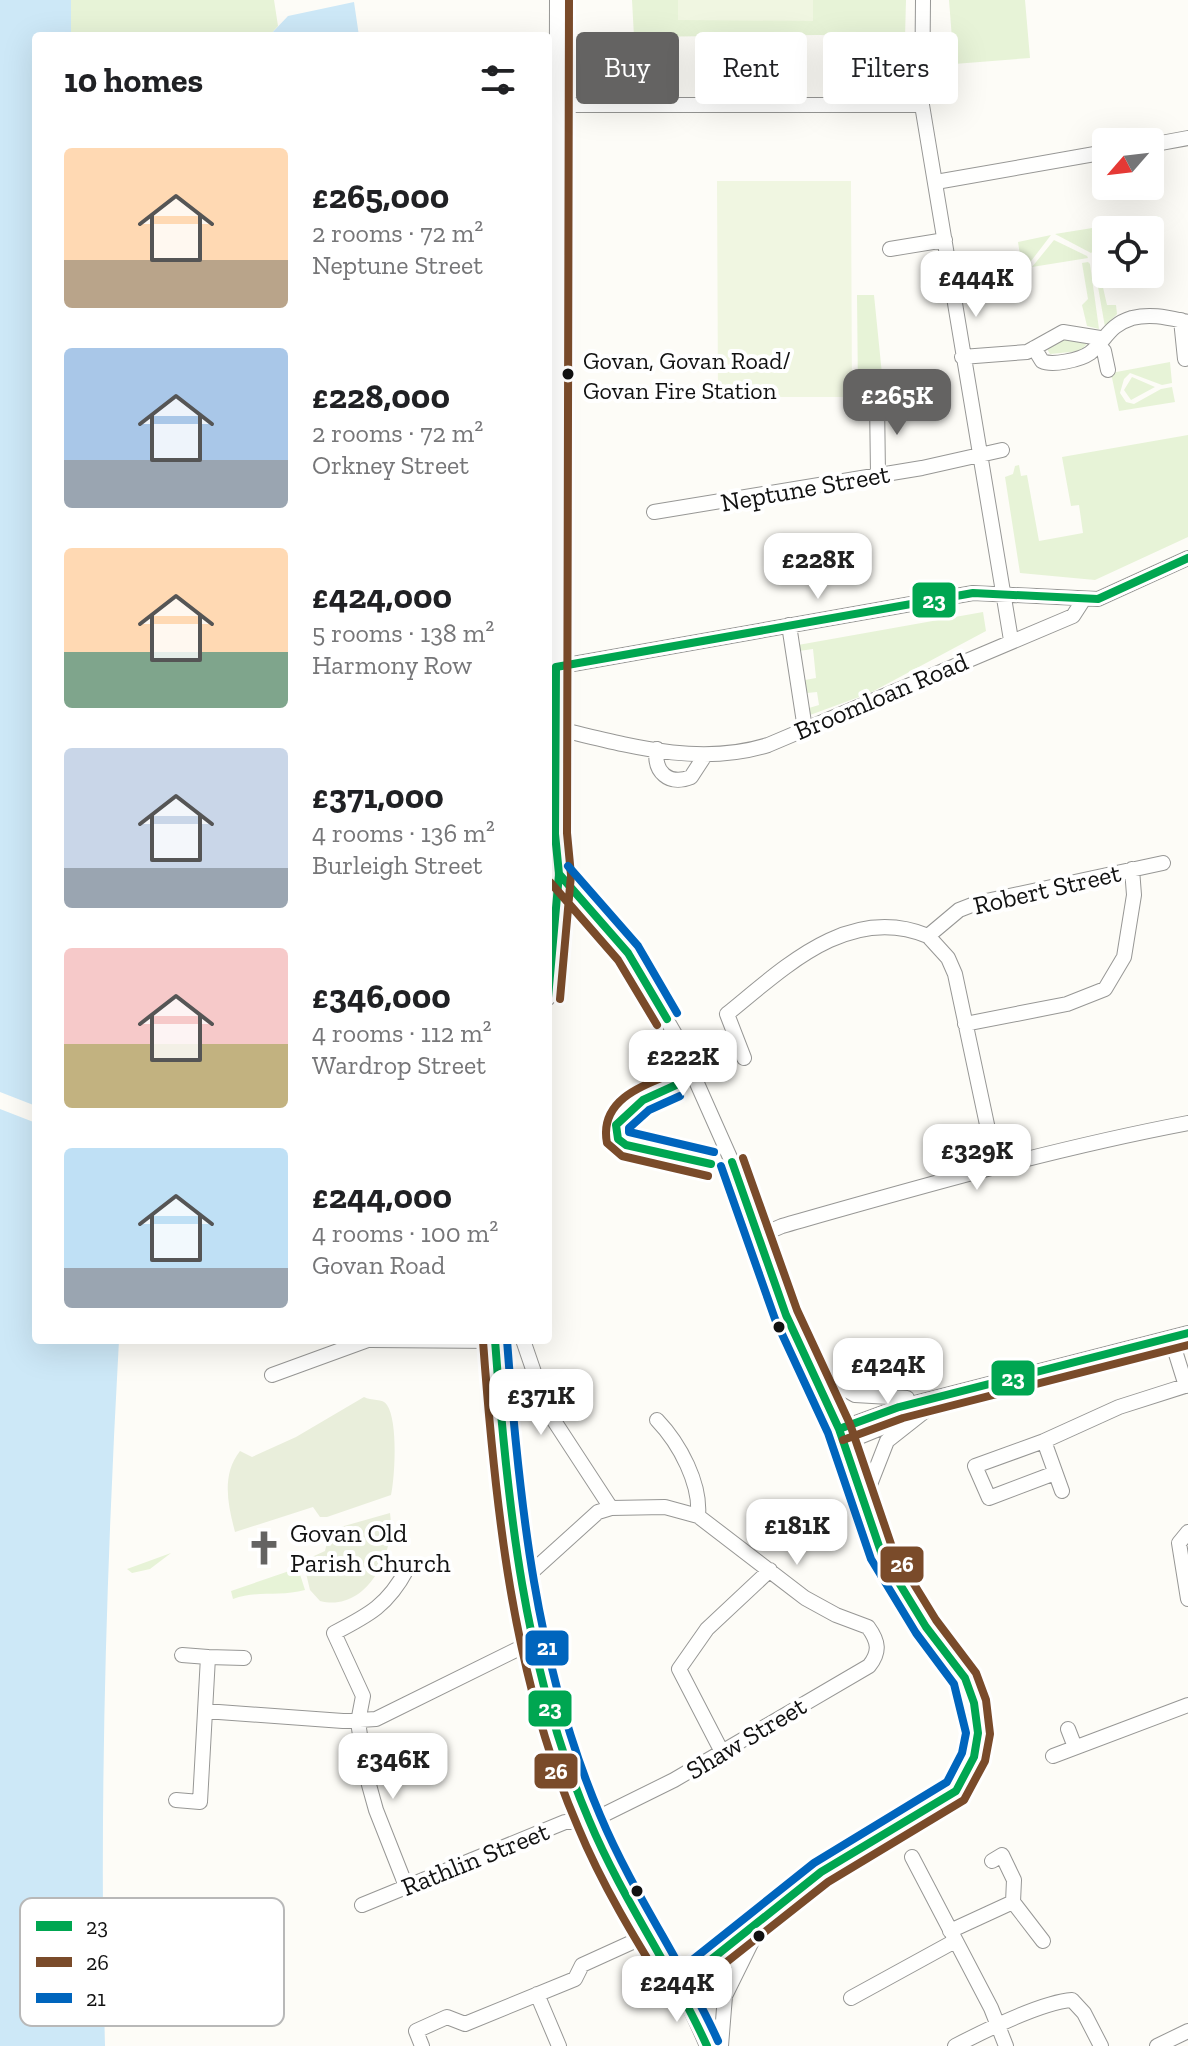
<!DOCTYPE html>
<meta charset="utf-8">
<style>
:root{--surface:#fff;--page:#f2f2f2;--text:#202124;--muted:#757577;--accent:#646362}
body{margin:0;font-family:"Zilla Slab",serif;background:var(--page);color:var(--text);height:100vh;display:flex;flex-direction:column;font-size:30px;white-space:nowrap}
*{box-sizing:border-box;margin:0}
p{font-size:26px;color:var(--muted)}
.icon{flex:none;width:44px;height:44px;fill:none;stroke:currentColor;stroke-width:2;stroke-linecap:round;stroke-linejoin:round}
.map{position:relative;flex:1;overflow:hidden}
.panel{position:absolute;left:32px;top:32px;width:520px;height:1312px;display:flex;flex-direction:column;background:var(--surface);border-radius:8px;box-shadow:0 8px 32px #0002}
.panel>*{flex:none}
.hud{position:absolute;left:576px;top:32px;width:492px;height:72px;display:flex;gap:16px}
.needle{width:52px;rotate:242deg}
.tools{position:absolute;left:1092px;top:128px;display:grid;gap:16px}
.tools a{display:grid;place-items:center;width:72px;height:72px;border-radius:8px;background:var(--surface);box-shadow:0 8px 32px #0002;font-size:40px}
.price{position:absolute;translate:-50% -68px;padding:0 18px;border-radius:16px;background:#fff;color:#222;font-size:26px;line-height:52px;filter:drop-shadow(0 2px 4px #0008)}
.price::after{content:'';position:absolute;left:50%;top:48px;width:24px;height:18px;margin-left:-12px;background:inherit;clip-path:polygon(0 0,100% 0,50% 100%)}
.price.on{background:var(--accent);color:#fff}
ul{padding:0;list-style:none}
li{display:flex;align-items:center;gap:24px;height:200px;padding:0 32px}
li span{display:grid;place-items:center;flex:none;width:224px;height:160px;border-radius:8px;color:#555}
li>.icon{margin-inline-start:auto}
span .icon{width:96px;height:96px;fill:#fffc;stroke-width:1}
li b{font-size:34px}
h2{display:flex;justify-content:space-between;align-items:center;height:96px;padding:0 32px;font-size:34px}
.chip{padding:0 28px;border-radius:8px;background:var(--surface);box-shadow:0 8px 32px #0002;font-size:28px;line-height:72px}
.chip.on{background:var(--accent);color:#fff}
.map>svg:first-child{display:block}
</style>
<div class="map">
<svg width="1188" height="2046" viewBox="0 0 1188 2046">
<rect width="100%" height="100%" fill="#fdfcf7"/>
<path fill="#e7f3d7" d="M71 0H274L278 26 269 36H71Z
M632 0H906L905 38 820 35 634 37Z
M949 0H1025L1030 58 954 64Z
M1159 216 1164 237 1160 245 1150 237V230H1131L1120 223Z
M1117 224 1113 230H1106V238L1091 253 1055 234Z
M1051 235 1025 269 1022 268 1018 242Z
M1054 240 1087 256 1088 258 1032 267Z
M1103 260 1105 278 1102 283 1107 305H1116L1117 314 1105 327 1094 264Z
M1088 262 1090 264 1099 329 1087 326 1082 305 1088 299 1082 263Z
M857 295H874L884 394 858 393Z
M1066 338 1090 340 1081 351 1050 354 1046 347Z
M1170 362 1172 383 1162 385 1130 373 1124 379 1120 393 1126 402 1134 404 1161 389 1172 387 1175 402 1119 411 1111 373Z
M1132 377 1155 387 1131 400 1124 390Z
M1188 435V537L1095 580 1020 573 1005 477 1013 474 1015 466 1019 465 1021 476 1027 475 1039 541 1083 533 1079 505 1071 506 1062 457Z
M983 612 986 631 870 693 810 715 809 708 819 705 817 692 807 693 805 680 816 678 813 649 799 651 798 645Z
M171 1553 150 1569 132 1573 127 1569Z
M298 1568 305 1590C279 1597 257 1590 233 1599L231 1591Z"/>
<path fill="#e9eedb" d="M364 1397C371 1401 383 1398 387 1405 398 1421 395 1476 391 1495L327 1517H320L313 1507 235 1532C228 1505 221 1475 240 1451L252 1457 296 1437Z
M390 1513C396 1553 367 1613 320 1601L310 1590 303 1561 325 1551 330 1530Z"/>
<path fill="#f0f6e1" d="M678 0H813V21L678 20Z
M717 181H851L852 397H718Z"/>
<path fill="#cde8f7" d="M0 0H71V36H36V1340H119C106 1575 99 1810 105 2046H0Z
M354 2 359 36H269L288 16Z"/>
<path fill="#fdfcf7" d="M0 1092 36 1106V1123L0 1109Z"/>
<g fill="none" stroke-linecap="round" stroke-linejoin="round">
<g stroke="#979795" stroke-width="16">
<path id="minor" d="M923 0 922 105 1011 640
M557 105H922
M1150 145 1188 138
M936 182 1106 152
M890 249 945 240
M1181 320 1185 359
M1097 344 1104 351 1108 370
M1034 348 1042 361C1052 366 1080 360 1090 353 1106 340 1109 325 1132 318 1152 313 1169 318 1188 322
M962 357 1027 352 1063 332 1100 338
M877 399 878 475
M654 512 922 468 1002 450
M789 625 805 729
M556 667 973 593 1098 599 1188 558
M555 728C626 745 698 767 768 745L1073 616 1084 599
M657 749C653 772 669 786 691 777L704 757
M559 874 628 953 676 1036 732 1162 786 1315 839 1429 862 1505 882 1555 926 1627 965 1678 977 1719 974 1757 956 1791 821 1872 678 1986
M928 936 948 958 955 974 996 1167
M548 998 559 874 555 834 557 0
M965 1024 1067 1004 1105 989 1124 957 1134 895 1132 869
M744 1058 727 1014C784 968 849 903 928 936L959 910 977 903 1163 863
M759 1236 782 1226C916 1188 1051 1149 1188 1123
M1171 1338 1186 1386
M371 1340 495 1341
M495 1340C505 1489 528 1684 589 1821 623 1899 675 1968 707 2046
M523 1340 547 1410 611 1508
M811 1370 855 1395 907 1398
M272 1375 368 1340
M657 1420C680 1444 701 1484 698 1516
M839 1429 899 1407 1188 1333
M1044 1441 1119 1407 1188 1385
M842 1444 903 1419
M1055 1473 989 1498 975 1466 1044 1441 1062 1491
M862 1505 887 1441 939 1400
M1188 1532 1179 1543 1188 1599
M208 1657 244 1658
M205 1711 343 1721 376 1719 536 1640
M1068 1729 1075 1747
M722 1752 679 1669 707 1629 770 1570
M1053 1756 1188 1705
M176 1800 200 1802 208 1657 182 1655
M912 1857 991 2008 1006 2046
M992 1861 1002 1855 1014 1880 1013 1902 1043 1941
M406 1886 376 1810 366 1774 358 1722 363 1696 334 1633C369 1615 388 1605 407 1569
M362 1905 565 1822H589L674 1780 869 1666C880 1652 879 1642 868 1627L836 1615 805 1598 698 1516 665 1507 611 1508 598 1512 525 1578
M950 1931 1013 1902
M537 1994 559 2046
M851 1998 955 1941
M422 2046 416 2031 447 2017 465 2024 575 1979 582 1965 648 1935
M721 2046 725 1996 760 1925
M955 2046C984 2031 1041 2002 1072 2000L1084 2013 1101 2046
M1157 2046 1188 2031"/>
</g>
<use href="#minor" stroke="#fffffe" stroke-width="14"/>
<g stroke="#fff" stroke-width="14">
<path id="bus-1" d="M556 667 973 593 1098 599 1188 558
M559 874 628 953 667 1019
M548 998 559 874 555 834 556 667
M676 1085 643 1100 616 1125 618 1139 626 1145 711 1164
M495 1340C507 1502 524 1669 589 1820 622 1899 672 1968 707 2046
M839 1429 899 1407 1188 1333
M678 1986 821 1872 956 1791 974 1757 978 1733 974 1703 965 1678 926 1627 882 1555 839 1429 786 1315 732 1162"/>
</g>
<g stroke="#fff" stroke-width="14">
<path id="bus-2" d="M550 882 618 960 657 1025
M560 999 571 875 567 833 569 0
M672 1074C639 1086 599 1102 607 1143L622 1156 708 1176
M483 1341C495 1504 512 1675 578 1827 602 1885 635 1939 668 1992L681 1998 828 1882 964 1800 985 1761 990 1734 986 1700 976 1673 936 1620 893 1550 850 1424 797 1310 743 1158
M843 1440 903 1418 1188 1345"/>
</g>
<g stroke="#fff" stroke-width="14">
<path id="bus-3" d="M568 866 638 946 677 1013
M680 1096 649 1110 629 1128V1132L714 1152
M507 1340C519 1501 536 1665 600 1815 633 1894 683 1963 718 2041
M671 1977 814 1863 947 1782 962 1753 966 1733 954 1684 916 1633 871 1559 828 1433 775 1319 721 1166"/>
</g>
<use href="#bus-1" stroke="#00a651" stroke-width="8"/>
<use href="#bus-2" stroke="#7a4b2a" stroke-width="8"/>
<use href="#bus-3" stroke="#0065bd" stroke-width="8"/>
</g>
<defs>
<g id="church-bare" transform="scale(2.76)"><path d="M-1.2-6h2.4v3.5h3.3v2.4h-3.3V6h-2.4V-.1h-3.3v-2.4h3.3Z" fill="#646362" stroke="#fff" stroke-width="2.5" paint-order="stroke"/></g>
</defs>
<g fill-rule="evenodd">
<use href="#church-bare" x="264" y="1548"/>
</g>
<g fill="#111" stroke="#fff" stroke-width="3">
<circle cx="568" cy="374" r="7"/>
<circle cx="779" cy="1327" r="7"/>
<circle cx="637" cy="1891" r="7"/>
<circle cx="759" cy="1936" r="7"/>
</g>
<g text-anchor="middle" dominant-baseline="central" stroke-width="8" stroke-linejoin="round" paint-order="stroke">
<g font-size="24" fill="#111" stroke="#fff" text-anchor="start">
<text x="583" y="360">Govan, Govan Road/<tspan x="583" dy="30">Govan Fire Station</tspan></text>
</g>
<g font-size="26" fill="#111" stroke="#fff">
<text transform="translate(805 488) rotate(-10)">Neptune Street</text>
<text transform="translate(881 696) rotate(-23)">Broomloan Road</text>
<text transform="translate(1047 889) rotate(-13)">Robert Street</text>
<text transform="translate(746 1738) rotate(-31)">Shaw Street</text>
<text transform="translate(475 1859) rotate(-22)">Rathlin Street</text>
</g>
<g font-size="26" fill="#111" stroke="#fff" text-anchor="start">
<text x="290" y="1533">Govan Old<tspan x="290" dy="30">Parish Church</tspan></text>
</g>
</g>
<rect x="20" y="1898" width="264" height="128" rx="12" fill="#fff" stroke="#b8b8b8" stroke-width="2"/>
<rect x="36" y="1921" width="36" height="10" fill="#00a651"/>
<rect x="36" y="1957" width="36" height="10" fill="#7a4b2a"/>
<rect x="36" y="1993" width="36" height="10" fill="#0065bd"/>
<g font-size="22" fill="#111">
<text x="86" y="1934">23</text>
<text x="86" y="1970">26</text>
<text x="86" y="2006">21</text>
</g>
<g stroke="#fff" stroke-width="3">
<rect x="911" y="581" width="46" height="38" rx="8" fill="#00a651"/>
<rect x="990" y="1359" width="46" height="38" rx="8" fill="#00a651"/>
<rect x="879" y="1545" width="46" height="39" rx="8" fill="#7a4b2a"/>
<rect x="524" y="1629" width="46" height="38" rx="8" fill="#0065bd"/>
<rect x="527" y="1689" width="46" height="39" rx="8" fill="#00a651"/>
<rect x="533" y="1752" width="46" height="38" rx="8" fill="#7a4b2a"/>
</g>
<g font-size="22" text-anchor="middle" font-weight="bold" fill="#fff">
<text x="934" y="608">23</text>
<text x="1013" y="1386">23</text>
<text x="902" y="1572">26</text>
<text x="547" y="1655">21</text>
<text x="550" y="1716">23</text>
<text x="556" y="1779">26</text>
</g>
</svg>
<div class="tools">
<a><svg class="needle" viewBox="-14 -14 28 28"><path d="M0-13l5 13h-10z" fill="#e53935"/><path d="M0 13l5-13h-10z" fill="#757577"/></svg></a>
<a><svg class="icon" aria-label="locate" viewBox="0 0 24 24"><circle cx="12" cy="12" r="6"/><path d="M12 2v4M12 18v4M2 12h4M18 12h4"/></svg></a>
</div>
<b class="price" style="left:976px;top:319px">£444K</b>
<b class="price on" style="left:897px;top:437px">£265K</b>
<b class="price" style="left:818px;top:601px">£228K</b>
<b class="price" style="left:683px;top:1098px">£222K</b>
<b class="price" style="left:977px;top:1192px">£329K</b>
<b class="price" style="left:888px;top:1406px">£424K</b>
<b class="price" style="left:541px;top:1437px">£371K</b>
<b class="price" style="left:797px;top:1567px">£181K</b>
<b class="price" style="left:393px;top:1801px">£346K</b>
<b class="price" style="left:677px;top:2024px">£244K</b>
<div class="hud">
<a class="chip on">Buy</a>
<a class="chip">Rent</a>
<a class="chip">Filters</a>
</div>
<section class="panel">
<h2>10 homes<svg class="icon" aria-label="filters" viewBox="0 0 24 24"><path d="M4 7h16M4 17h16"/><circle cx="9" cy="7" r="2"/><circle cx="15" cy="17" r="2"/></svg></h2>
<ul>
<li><span style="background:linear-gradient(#ffd9b3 70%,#b9a48a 0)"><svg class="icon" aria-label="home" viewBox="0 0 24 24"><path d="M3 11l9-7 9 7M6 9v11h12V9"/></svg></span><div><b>£265,000</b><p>2 rooms · 72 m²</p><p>Neptune Street</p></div></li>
<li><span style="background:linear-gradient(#a9c7e8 70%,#9aa5b1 0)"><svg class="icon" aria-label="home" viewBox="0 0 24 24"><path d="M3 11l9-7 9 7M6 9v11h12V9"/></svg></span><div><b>£228,000</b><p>2 rooms · 72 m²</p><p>Orkney Street</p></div></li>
<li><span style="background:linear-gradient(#ffd9b3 65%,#7fa58c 0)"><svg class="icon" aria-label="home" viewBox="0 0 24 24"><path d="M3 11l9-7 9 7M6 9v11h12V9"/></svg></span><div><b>£424,000</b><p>5 rooms · 138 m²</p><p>Harmony Row</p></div></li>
<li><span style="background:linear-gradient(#c9d6e8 75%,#9aa5b1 0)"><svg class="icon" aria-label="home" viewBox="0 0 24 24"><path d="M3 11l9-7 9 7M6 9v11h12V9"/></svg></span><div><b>£371,000</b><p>4 rooms · 136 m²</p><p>Burleigh Street</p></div></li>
<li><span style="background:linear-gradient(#f6c9c9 60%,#c2b280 0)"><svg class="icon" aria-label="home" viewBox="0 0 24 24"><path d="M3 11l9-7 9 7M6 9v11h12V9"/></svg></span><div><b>£346,000</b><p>4 rooms · 112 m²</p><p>Wardrop Street</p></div></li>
<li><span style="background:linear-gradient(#bfe0f5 75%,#9aa5b1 0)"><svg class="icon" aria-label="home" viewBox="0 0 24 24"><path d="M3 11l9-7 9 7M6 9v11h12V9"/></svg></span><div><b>£244,000</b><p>4 rooms · 100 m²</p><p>Govan Road</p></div></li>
</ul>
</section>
</div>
